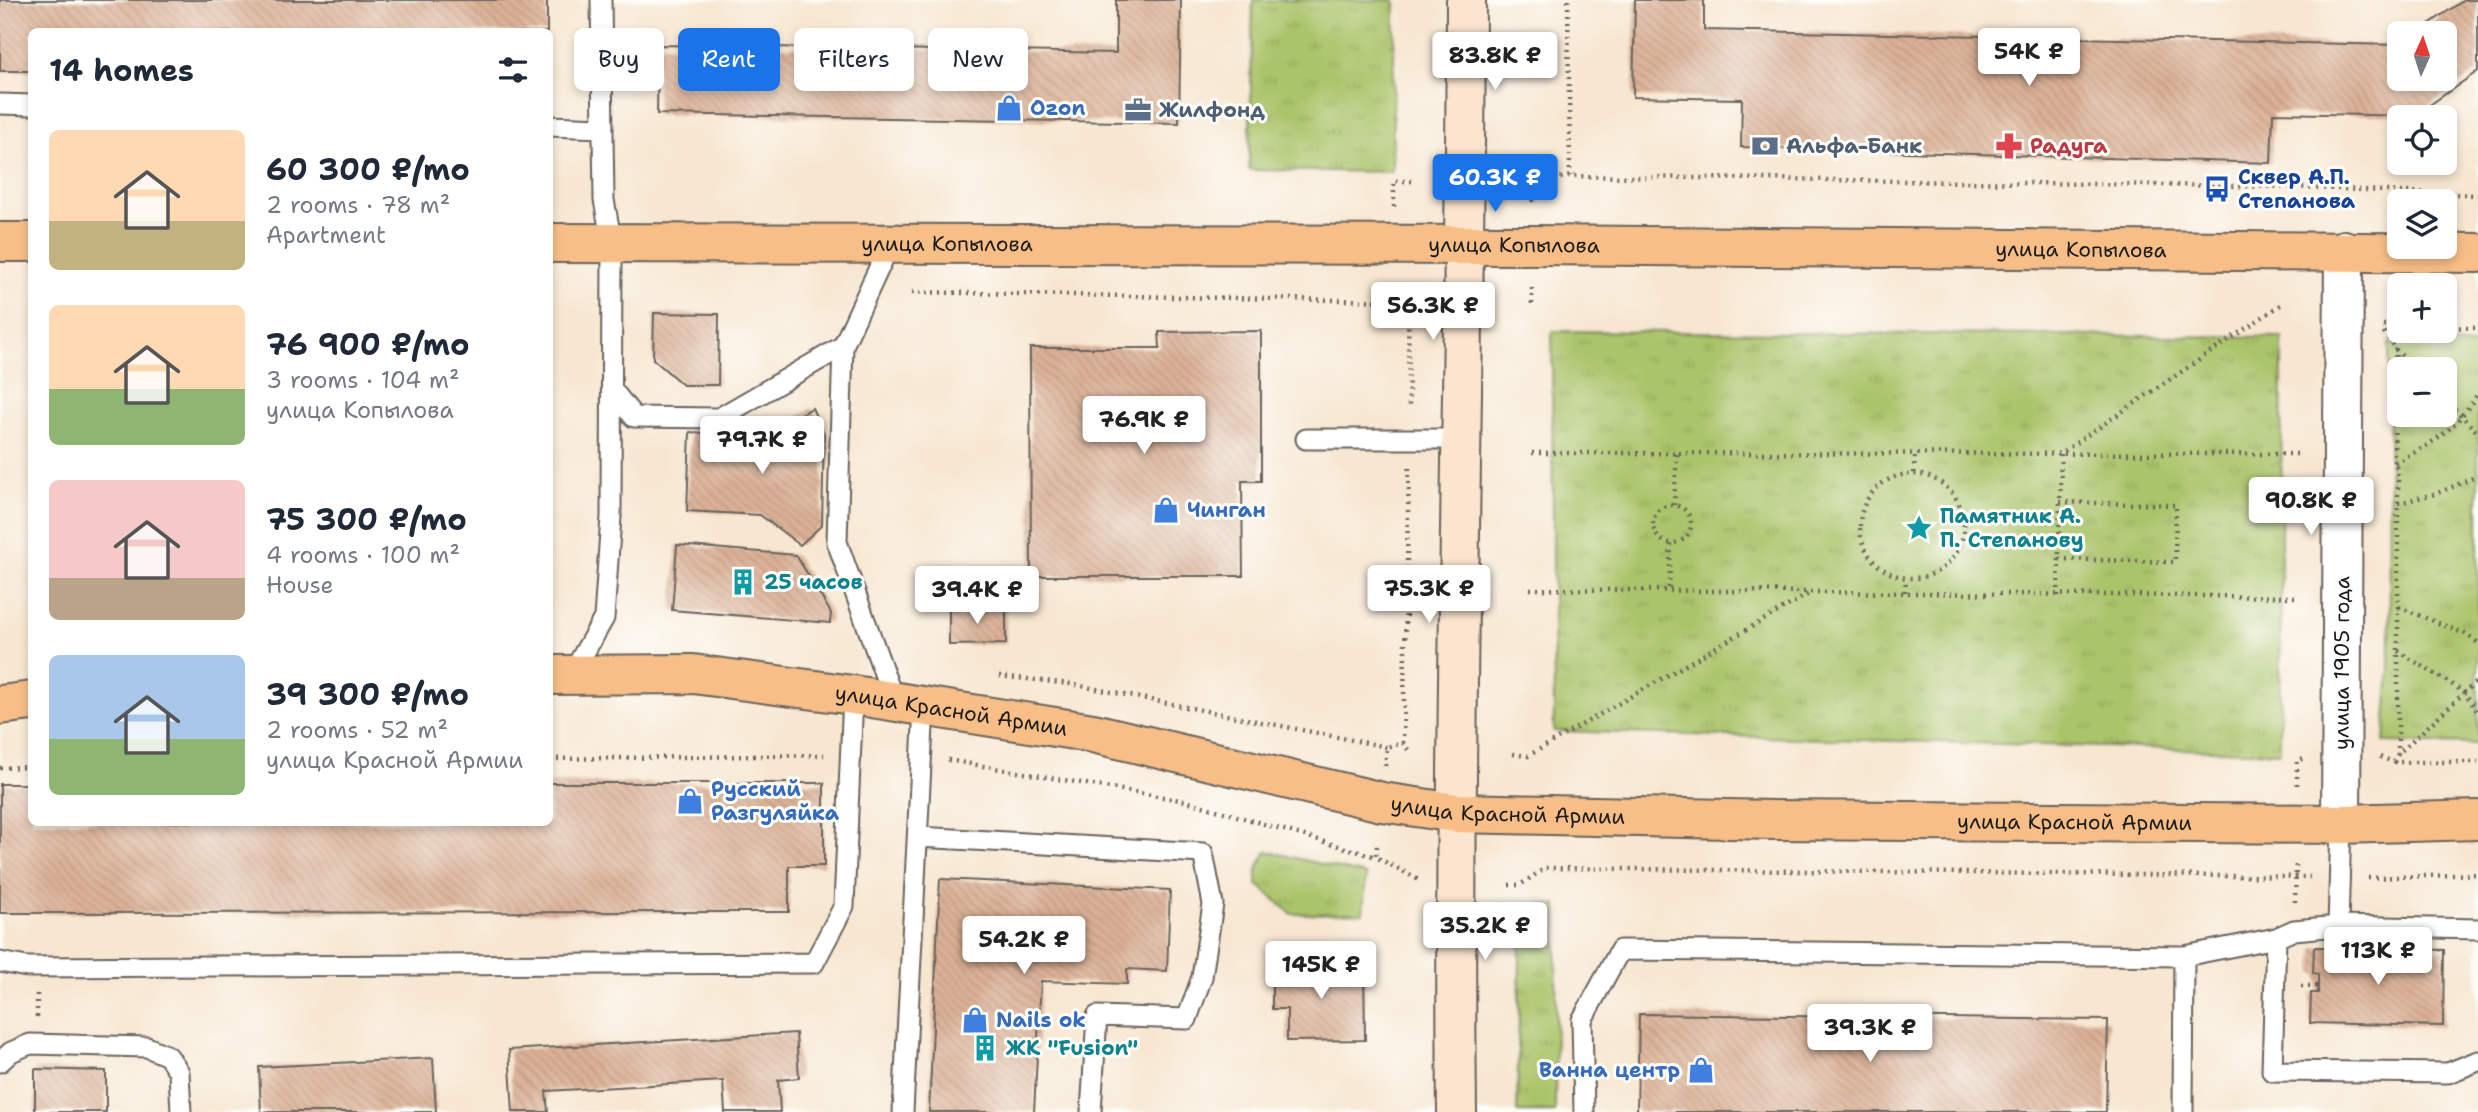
<!DOCTYPE html>
<meta charset="utf-8">
<style>
:root{--surface:#fff;--page:#f6f6f7;--text:#1f2937;--muted:#747a83;--accent:#1a73e8}
body{margin:0;font-family:"Shantell Sans",sans-serif;background:var(--page);color:var(--text);height:100vh;display:flex;flex-direction:column;font-size:26px;white-space:nowrap}
*{box-sizing:border-box;margin:0}
p{font-size:23px;color:var(--muted)}
.icon{flex:none;width:38px;height:38px;fill:none;stroke:currentColor;stroke-width:2;stroke-linecap:round;stroke-linejoin:round}
.map{position:relative;flex:1;overflow:hidden}
.drawer{position:absolute;left:28px;top:28px;width:525px;height:798px;display:flex;flex-direction:column;background:var(--surface);border-radius:10px;box-shadow:0 4px 10px #0003}
.drawer>*{flex:none}
.top-card{position:absolute;left:574px;top:28px;width:665px;height:63px;display:flex;gap:14px}
.needle{width:46px;rotate:3deg}
.fabs{position:absolute;left:2387px;top:21px;display:grid;gap:14px}
.fabs a{display:grid;place-items:center;width:70px;height:70px;border-radius:10px;background:var(--surface);box-shadow:0 4px 10px #0003;font-size:35px}
.price{position:absolute;translate:-50% -60px;padding:0 16px;border-radius:7px;background:#fff;color:#222;font-size:23px;line-height:46px;filter:drop-shadow(0 2px 4px #0008)}
.price::after{content:'';position:absolute;left:50%;top:42px;width:21px;height:16px;margin-left:-10px;background:inherit;clip-path:polygon(0 0,100% 0,50% 100%)}
.price.active{background:var(--accent);color:#fff}
ul{padding:0;list-style:none}
li{display:flex;align-items:center;gap:21px;height:175px;padding:0 21px}
li span{display:grid;place-items:center;flex:none;width:196px;height:140px;border-radius:10px;color:#555}
li>.icon{margin-inline-start:auto}
span .icon{width:84px;height:84px;fill:#fffc;stroke-width:1}
li b{font-size:30px}
h2{display:flex;justify-content:space-between;align-items:center;height:84px;padding:0 21px;font-size:30px}
.tag{padding:0 24px;border-radius:10px;background:var(--surface);box-shadow:0 4px 10px #0003;font-size:24px;line-height:63px}
.tag.active{background:var(--accent);color:#fff}
.map>svg:first-child{display:block}
</style>
<div class="map">
<svg width="2478" height="1112" viewBox="0 0 2478 1112">
<defs>
<pattern id="grass-tufts" width="24" height="20" patternUnits="userSpaceOnUse" patternTransform="scale(1.75)"><rect width="24" height="20" fill="#aac46a"/><path d="M3 7l-1-3M5 7V3M7 7l1-3M15 17l-1-3M17 17v-4M19 17l1-3" fill="none" stroke="#92a85b"/></pattern>
<pattern id="building-back-hatch" width="6" height="6" patternUnits="userSpaceOnUse" patternTransform="scale(1.75)"><rect width="6" height="6" fill="#dbb196"/><path d="M-1 5l2 2M0 0l6 6M5-1l2 2" fill="none" stroke="#bb9881"/></pattern>
</defs>
<rect width="100%" height="100%" fill="#fdfcf7"/>
<filter id="ink" filterUnits="userSpaceOnUse"><feTurbulence type="fractalNoise" baseFrequency=".0143" numOctaves="2"/><feDisplacementMap in="SourceGraphic" scale="14" xChannelSelector="R" yChannelSelector="G"/><feConvolveMatrix kernelMatrix="1 2 1 2 8 2 1 2 1" color-interpolation-filters="sRGB"/></filter>
<filter id="wash" filterUnits="userSpaceOnUse"><feTurbulence type="fractalNoise" baseFrequency=".00686" numOctaves="4" result="noise"/><feDisplacementMap in="SourceGraphic" scale="28" xChannelSelector="R" yChannelSelector="G"/><feGaussianBlur stdDeviation="1.57" result="paint"/><feColorMatrix in="noise" values="0 0 0 0 0 0 0 0 0 0 0 0 0 0 0 0 0 1.4 0 .05"/><feComposite in="paint" operator="in"/></filter>
<g filter="url(#wash)">
<rect width="100%" height="100%" fill="#f7e6d0"/>
<path fill="url(#grass-tufts)" stroke="#637043" stroke-width="2" fill-rule="evenodd" d="M1253 0H1395L1392 172 1249 170Z
M1552 331 2282 337 2280 752 1554 731Z
M2389 343 2478 345V744L2384 742 2390 670ZM2399 369H2445V415H2399Z
M1267 851 1366 875 1363 913 1292 914 1257 884V870Z
M1521 904 1557 905 1555 1112H1517Z"/>
<g id="blocks">
<path fill="url(#building-back-hatch)" d="M0 0H547V32H32V71H0Z
M1116 0H1181L1179 123 657 114 658 45 1116 53Z
M1635 0H1704V30L2399 45V79H2445V33H2416L2464 0H2478V71L2414 116 2273 113 2271 163 1741 147 1742 99 1633 97Z
M654 313 719 314 718 385H683L653 359Z
M1261 331V481H1242L1243 576H1031L1030 348H1160L1159 332Z
M812 408 824 434 822 525 800 545 760 515 687 511 690 432 763 437Z
M677 545 796 555 831 613 830 623 672 610Z
M949 607H1006V644L949 645Z
M550 783H824V866H789V912L0 913V784H32V822H550Z
M940 879 1170 890 1167 971 1127 969V984L1041 981 1034 1112H929Z
M2314 947 2389 948V954H2407V949L2444 950 2443 1026 2310 1023 2311 993H2318V974L2313 973Z
M1286 963H1364L1365 1040 1287 1041V1009H1272V968H1286Z
M1639 1014 2108 1020 2106 1112H1637Z
M796 1033 799 1078 778 1080 780 1112H725L723 1081 546 1091 548 1112H513L509 1050Z
M433 1058 436 1112H261L259 1067Z
M35 1069 106 1071V1112H35Z"/>
</g>
</g>
<g filter="url(#ink)">
<use href="#blocks" fill-opacity="0" stroke="#69635b" stroke-width="2"/>
<g fill="none" stroke-linecap="round" stroke-linejoin="round">
<g stroke="#69635b" stroke-width="23">
<path id="lane" d="M0 104 32 105
M550 126 602 128
M890 244 843 346 837 542 894 701
M613 391 634 417 719 418 843 346
M1306 439H1460
M572 674 604 618 611 517 612 244 604 200 601 0
M918 837 1203 853 1213 904 1202 977 1187 1019 1097 1016 1091 1112
M2338 926 2478 929
M2276 938 2272 1071 2448 1073 2478 1061
M0 962 27 967 814 963 844 906 853 695
M0 1062 11 1052 30 1044 147 1047 168 1056 179 1072 181 1112
M903 1112 924 707
M1584 1112 1582 1020 1620 950 2184 956 2276 938 2294 930 2338 926 2341 824
M2183 1112 2184 956"/>
</g>
<g stroke="#69635b" stroke-width="42">
<g id="street">
<path id="s1" d="M2341 824 2344 250"/>
</g>
</g>
<g stroke="#69635b" stroke-width="42">
<path id="secondary" d="M1457 1112C1453 741 1465 371 1466 0"/>
</g>
<g stroke="#69635b" stroke-width="42">
<g id="primary">
<path d="M0 242H32"/>
<path id="s2" d="M550 243 1533 245 2478 253"/>
<path id="s3" d="M550 675 693 674 853 695 1093 733 1382 802 1456 813 1773 820 2341 824 2478 820"/>
<path d="M0 705 32 701"/>
</g>
</g>
<path stroke="#69635b" stroke-width="4.5" stroke-dasharray="2 5" stroke-linecap="butt" d="M1568 0 1570 176
M1533 183 1570 176 2293 187 2478 195
M1522 184 1533 183V206
M1394 207V181H1416
M912 292 1392 301 1408 305 1409 409
M1392 301V284
M1532 304V286
M2383 325 2399 327
M2396 327 2394 463 2398 470V754
M2445 327 2478 328
M2384 332 2396 350 2415 369
M2445 399 2478 433
M1532 453 2300 454
M2395 463C2433 443 2455 431 2478 393
M1914 473 1915 452
M1860 526a52 52 0 1 1 104 0a52 52 0 1 1-104 0Z
M2398 503 2435 494 2478 476
M1674 505 1677 452
M1653 524a19 19 0 1 1 38 0a19 19 0 1 1-38 0Z
M2059 559 2175 562 2176 505 2060 502
M1669 588 1671 542
M1530 589 2297 597
M1905 592 1906 578
M2058 596 2061 453 2282 304
M2399 607 2465 634 2478 643
M2398 651 2464 692 2478 712
M999 676 1071 684 1387 747
M1403 743 1409 467
M1513 754 1528 756 1812 592
M2380 757 2394 762H2478
M550 759 824 755
M948 760 1186 801 1376 857
M2394 762 2398 754 2478 680
M1385 766 1387 747 1403 743 1409 751
M0 768 32 767
M2297 785V762L2303 759
M1377 846 1376 857 1419 880
M2368 878 2478 874
M1509 885H1520L1545 868 2310 877
M2295 902 2296 862
M2301 986H2318
M37 994V1017"/>
<use href="#lane" stroke="#fff" stroke-width="19"/>
<use href="#street" stroke="#fff" stroke-width="38"/>
<use href="#secondary" stroke="#fce5cf" stroke-width="38"/>
<use href="#primary" stroke="#f7be87" stroke-width="38"/>
</g>
</g>
<defs>
<g id="shop-bare" transform="scale(2.1)"><path d="M-5-2.5h2.3a2.7 3.5 0 0 1 5.4 0H5L5.5 6h-11ZM-1.5-2.5h3a1.5 2.3 0 0 0-3 0Z" fill="#3f7fe0" stroke="#fdfcf7" stroke-width="2.5" paint-order="stroke"/></g>
<g id="office-bare" transform="scale(2.1)"><path d="M-6-3h4V-5.5h4V-3h4V5H-6ZM-1-4.5V-3h2v-1.5ZM-6 0V1H6V0Z" fill="#5c6f8a" stroke="#fdfcf7" stroke-width="2.5" paint-order="stroke"/></g>
<g id="bank-bare" transform="scale(2.1)"><path d="M-6-4H6V4H-6ZM0-2.3a2.3 2.3 0 1 0 0 4.6a2.3 2.3 0 1 0 0-4.6Z" fill="#5c6f8a" stroke="#fdfcf7" stroke-width="2.5" paint-order="stroke"/></g>
<g id="pharmacy-bare" transform="scale(2.1)"><path d="M-2-6h4v4h4v4h-4v4h-4v-4h-4v-4h4Z" fill="#e0444e" stroke="#fdfcf7" stroke-width="2.5" paint-order="stroke"/></g>
<g id="bus-bare" transform="scale(2.1)"><path d="M-5-6H5V4H4V6H2V4H-2V6H-4V4H-5ZM-3.5-4V0h7V-4ZM-3.5 1.2v1.5H-2V1.2ZM2 1.2v1.5H3.5V1.2Z" fill="#1a4fb4" stroke="#fdfcf7" stroke-width="2.5" paint-order="stroke"/></g>
<g id="sight-bare" transform="scale(2.1)"><path d="M0-6L1.8-2.2L6-1.7L2.9 1.2L3.7 5.4L0 3.3L-3.7 5.4L-2.9 1.2L-6-1.7L-1.8-2.2Z" fill="#0f9aa8" stroke="#fdfcf7" stroke-width="2.5" paint-order="stroke"/></g>
<g id="building-bare" transform="scale(2.1)"><path d="M-4-6H4V6H1V3H-1V6H-4ZM-2.5-4.3h1.7v1.8h-1.7ZM.8-4.3h1.7v1.8H.8ZM-2.5-1h1.7V.8h-1.7ZM.8-1h1.7V.8H.8Z" fill="#0f9aa8" stroke="#fdfcf7" stroke-width="2.5" paint-order="stroke"/></g>
</defs>
<g fill-rule="evenodd">
<use href="#shop-bare" x="1009" y="108"/>
<use href="#office-bare" x="1138" y="110"/>
<use href="#bank-bare" x="1765" y="146"/>
<use href="#pharmacy-bare" x="2009" y="146"/>
<use href="#bus-bare" x="2217" y="189"/>
<use href="#shop-bare" x="1166" y="510"/>
<use href="#sight-bare" x="1919" y="528"/>
<use href="#building-bare" x="743" y="582"/>
<use href="#shop-bare" x="690" y="801"/>
<use href="#shop-bare" x="975" y="1020"/>
<use href="#building-bare" x="985" y="1048"/>
<use href="#shop-bare" x="1701" y="1070"/>
</g>
<g text-anchor="middle" dominant-baseline="central" stroke-width="6" stroke-linejoin="round" paint-order="stroke">
<g font-size="21" font-weight="bold" fill="#366cbe" stroke="#fdfcf7" text-anchor="start">
<text x="1030" y="108">Ozon</text>
<text x="1187" y="510">Чинган</text>
<text x="711" y="789">Русский<tspan x="711" dy="24">Разгуляйка</tspan></text>
<text x="996" y="1020">Nails ok</text>
<text x="1680" y="1070" text-anchor="end">Ванна центр</text>
</g>
<g font-size="21" font-weight="bold" fill="#4e5e75" stroke="#fdfcf7" text-anchor="start">
<text x="1159" y="110">Жилфонд</text>
<text x="1786" y="146">Альфа-Банк</text>
</g>
<g font-size="21" font-weight="bold" fill="#be3a42" stroke="#fdfcf7" text-anchor="start">
<text x="2030" y="146">Радуга</text>
</g>
<g font-size="21" font-weight="bold" fill="#164399" stroke="#fdfcf7" text-anchor="start">
<text x="2238" y="177">Сквер А.П.<tspan x="2238" dy="24">Степанова</tspan></text>
</g>
<g font-size="21" fill="#1c1c1c" stroke="#fdfcf7">
<text stroke="none"><textPath href="#s2" startOffset="397">улица Копылова</textPath></text>
<text stroke="none"><textPath href="#s2" startOffset="964">улица Копылова</textPath></text>
<text stroke="none"><textPath href="#s2" startOffset="1531">улица Копылова</textPath></text>
<text stroke="none"><textPath href="#s1" startOffset="161">улица 1905 года</textPath></text>
<text stroke="none"><textPath href="#s3" startOffset="404">улица Красной Армии</textPath></text>
<text stroke="none"><textPath href="#s3" startOffset="971">улица Красной Армии</textPath></text>
<text stroke="none"><textPath href="#s3" startOffset="1538">улица Красной Армии</textPath></text>
</g>
<g font-size="21" font-weight="bold" fill="#0d838f" stroke="#fdfcf7" text-anchor="start">
<text x="1940" y="516">Памятник А.<tspan x="1940" dy="24">П. Степанову</tspan></text>
<text x="764" y="582">25 часов</text>
<text x="1006" y="1048">ЖК "Fusion"</text>
</g>
</g>
</svg>
<div class="fabs">
<a><svg class="needle" viewBox="-14 -14 28 28"><path d="M0-13l5 13h-10z" fill="#e53935"/><path d="M0 13l5-13h-10z" fill="#747a83"/></svg></a>
<a><svg class="icon" aria-label="locate" viewBox="0 0 24 24"><circle cx="12" cy="12" r="6"/><path d="M12 2v4M12 18v4M2 12h4M18 12h4"/></svg></a>
<a><svg class="icon" aria-label="layers" viewBox="0 0 24 24"><path d="M12 4l9 5-9 5-9-5zM3 14l9 5 9-5"/></svg></a>
<a>+</a>
<a>−</a>
</div>
<b class="price" style="left:2029px;top:88px">54K ₽</b>
<b class="price" style="left:1495px;top:92px">83.8K ₽</b>
<b class="price active" style="left:1495px;top:214px">60.3K ₽</b>
<b class="price" style="left:1433px;top:342px">56.3K ₽</b>
<b class="price" style="left:1144px;top:456px">76.9K ₽</b>
<b class="price" style="left:762px;top:476px">79.7K ₽</b>
<b class="price" style="left:2311px;top:537px">90.8K ₽</b>
<b class="price" style="left:1429px;top:625px">75.3K ₽</b>
<b class="price" style="left:977px;top:626px">39.4K ₽</b>
<b class="price" style="left:1485px;top:962px">35.2K ₽</b>
<b class="price" style="left:1024px;top:976px">54.2K ₽</b>
<b class="price" style="left:2378px;top:987px">113K ₽</b>
<b class="price" style="left:1321px;top:1001px">145K ₽</b>
<b class="price" style="left:1870px;top:1064px">39.3K ₽</b>
<div class="top-card">
<a class="tag">Buy</a>
<a class="tag active">Rent</a>
<a class="tag">Filters</a>
<a class="tag">New</a>
</div>
<section class="drawer">
<h2>14 homes<svg class="icon" aria-label="filters" viewBox="0 0 24 24"><path d="M4 7h16M4 17h16"/><circle cx="9" cy="7" r="2"/><circle cx="15" cy="17" r="2"/></svg></h2>
<ul>
<li><span style="background:linear-gradient(#ffd9b3 65%,#c2b280 0)"><svg class="icon" aria-label="home" viewBox="0 0 24 24"><path d="M3 11l9-7 9 7M6 9v11h12V9"/></svg></span><div><b>60 300 ₽/mo</b><p>2 rooms · 78 m²</p><p>Apartment</p></div></li>
<li><span style="background:linear-gradient(#ffd9b3 60%,#8fb573 0)"><svg class="icon" aria-label="home" viewBox="0 0 24 24"><path d="M3 11l9-7 9 7M6 9v11h12V9"/></svg></span><div><b>76 900 ₽/mo</b><p>3 rooms · 104 m²</p><p>улица Копылова</p></div></li>
<li><span style="background:linear-gradient(#f6c9c9 70%,#b9a48a 0)"><svg class="icon" aria-label="home" viewBox="0 0 24 24"><path d="M3 11l9-7 9 7M6 9v11h12V9"/></svg></span><div><b>75 300 ₽/mo</b><p>4 rooms · 100 m²</p><p>House</p></div></li>
<li><span style="background:linear-gradient(#a9c7e8 60%,#8fb573 0)"><svg class="icon" aria-label="home" viewBox="0 0 24 24"><path d="M3 11l9-7 9 7M6 9v11h12V9"/></svg></span><div><b>39 300 ₽/mo</b><p>2 rooms · 52 m²</p><p>улица Красной Армии</p></div></li>
</ul>
</section>
</div>
